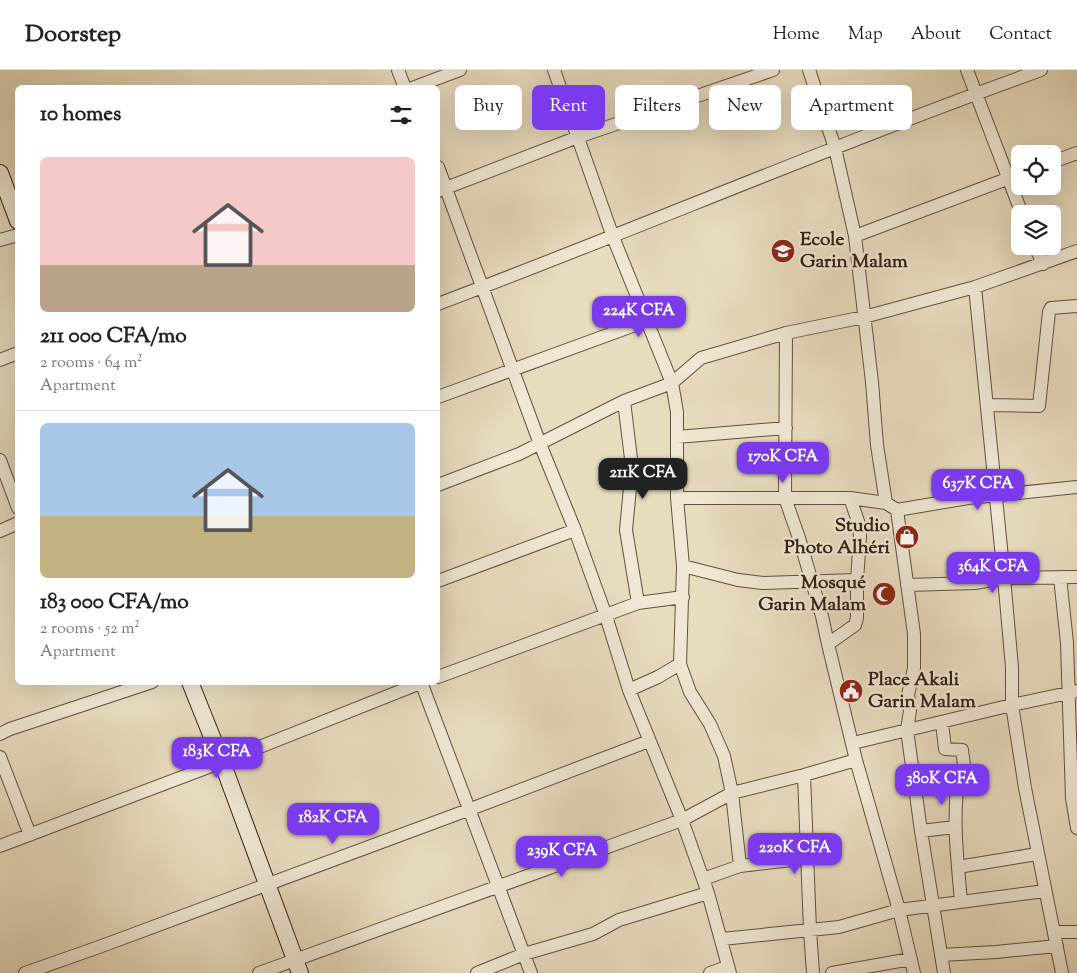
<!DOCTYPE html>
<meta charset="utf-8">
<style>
:root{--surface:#fff;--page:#f6f6f6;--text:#222;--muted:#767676;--line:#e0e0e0;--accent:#7c3aed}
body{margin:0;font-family:"Sorts Mill Goudy",serif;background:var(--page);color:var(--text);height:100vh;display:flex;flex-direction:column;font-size:19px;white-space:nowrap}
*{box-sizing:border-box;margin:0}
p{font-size:16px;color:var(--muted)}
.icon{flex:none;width:28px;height:28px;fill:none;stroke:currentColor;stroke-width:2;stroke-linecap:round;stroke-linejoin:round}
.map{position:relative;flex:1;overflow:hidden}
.sheet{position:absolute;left:15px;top:15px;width:425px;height:600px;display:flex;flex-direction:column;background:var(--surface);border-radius:8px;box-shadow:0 5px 20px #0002}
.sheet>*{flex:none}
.guide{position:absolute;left:455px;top:15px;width:475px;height:45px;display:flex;gap:10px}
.buttons{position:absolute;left:1011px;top:75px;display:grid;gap:10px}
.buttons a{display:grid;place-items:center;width:50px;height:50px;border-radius:8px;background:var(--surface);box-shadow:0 5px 20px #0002;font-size:25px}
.price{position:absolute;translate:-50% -42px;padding:0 11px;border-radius:10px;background:var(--accent);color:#fff;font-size:16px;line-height:32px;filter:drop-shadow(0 1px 2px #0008)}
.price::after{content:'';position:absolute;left:50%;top:30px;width:15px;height:11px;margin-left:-8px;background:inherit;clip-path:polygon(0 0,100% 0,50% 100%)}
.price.on{background:#222;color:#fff}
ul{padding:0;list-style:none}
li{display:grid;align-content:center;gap:10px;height:265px;padding:0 25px}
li+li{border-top:1px solid var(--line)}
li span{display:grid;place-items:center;height:155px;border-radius:8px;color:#555}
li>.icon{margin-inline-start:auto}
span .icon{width:90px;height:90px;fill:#fffc;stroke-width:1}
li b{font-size:21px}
h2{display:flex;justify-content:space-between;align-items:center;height:60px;padding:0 25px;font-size:21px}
.chip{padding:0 18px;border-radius:8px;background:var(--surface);box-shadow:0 5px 20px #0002;font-size:18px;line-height:45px}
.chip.on{background:var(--accent);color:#fff}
header{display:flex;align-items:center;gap:30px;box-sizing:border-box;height:70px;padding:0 25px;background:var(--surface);border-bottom:1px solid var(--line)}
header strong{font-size:24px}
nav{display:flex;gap:28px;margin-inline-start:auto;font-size:18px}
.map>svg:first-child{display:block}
</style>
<header>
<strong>Doorstep</strong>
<nav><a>Home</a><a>Map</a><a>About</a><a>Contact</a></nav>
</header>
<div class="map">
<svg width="1077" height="903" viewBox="0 0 1077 903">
<rect width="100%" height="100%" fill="#e8dcbf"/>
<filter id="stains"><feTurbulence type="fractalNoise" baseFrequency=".004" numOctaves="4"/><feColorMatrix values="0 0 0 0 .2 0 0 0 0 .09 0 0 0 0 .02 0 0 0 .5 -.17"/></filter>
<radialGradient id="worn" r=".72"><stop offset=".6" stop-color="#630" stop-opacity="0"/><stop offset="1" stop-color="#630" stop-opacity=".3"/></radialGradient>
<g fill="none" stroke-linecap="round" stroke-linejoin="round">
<g stroke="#605040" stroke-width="14">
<path id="street" d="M398 0 405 18
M809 0 835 78 855 166 872 312 877 375 886 433
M967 0 1022 144
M412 18 460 0
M1052 92 1077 83
M438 97 540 374 575 460 606 546 629 620 682 750 708 823 730 903
M438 121 578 67 773 0
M855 166 1020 104
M0 170 18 165
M1035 176 1043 194
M975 217 1004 508 1012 597V635L1025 718 1062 903
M438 234C639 158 838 73 1041 0
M786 263 785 428 799 468 822 546 828 574
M0 290 18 283
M438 327 646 251
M624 331 632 397 626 460 638 533
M987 335 1039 336 1049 242 1051 238 1077 236
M677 367 786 358
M0 390 18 438
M438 415 519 384 624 331 672 313 613 167 554 0
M677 428H850L886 433 897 440 968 428 1077 417
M850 428 859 454 860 467 857 510V548L855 555 828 574 856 690 899 840 914 903
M897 440 914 564V598L908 625 910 641 907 660 921 761 944 903
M0 461 18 453
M683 496 738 510 763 513 857 510
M1060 507 1067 573 1072 728 1077 758
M438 511 575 460
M907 515 975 513 1004 508 1077 507
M680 594 690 622 710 654 724 686 732 723 740 796
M438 607 638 533 683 527
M421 612 531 903
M629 620 658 607 680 594 683 496 677 428V342L672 313 701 288 786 263 864 247 975 217 1077 181
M942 653 945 679 962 680 967 718 957 720C953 757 958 794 961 832
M0 664 10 659 152 612
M853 673 1012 635 1077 621
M0 687 30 765
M804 705 810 860 813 903
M921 761 955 757
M0 776 222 692 423 612
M958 797 1037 784
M703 809 740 796 808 788
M1054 862H1077
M722 869 839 857 899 840 1045 821
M941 885 996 882 1057 876
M25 903 99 877 468 740 649 671
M259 903 682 750 732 723 804 705 856 690
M477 903 524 884 593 864 619 850 708 823
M710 903 727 897
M832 903 911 889"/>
</g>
<g stroke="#332115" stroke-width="18">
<path id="secondary" d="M0 103 18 151
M190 612 222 692 300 903"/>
</g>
<use href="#street" stroke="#f0e8d5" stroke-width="12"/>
<use href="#secondary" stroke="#f0e8d5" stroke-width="16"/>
</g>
<defs>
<g id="school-disc" transform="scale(1.25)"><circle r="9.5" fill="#8f2418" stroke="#f0e8d5"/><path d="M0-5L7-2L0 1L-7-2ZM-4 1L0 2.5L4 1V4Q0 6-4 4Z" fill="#fff"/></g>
<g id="shop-disc" transform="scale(1.25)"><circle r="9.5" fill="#8f2418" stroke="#f0e8d5"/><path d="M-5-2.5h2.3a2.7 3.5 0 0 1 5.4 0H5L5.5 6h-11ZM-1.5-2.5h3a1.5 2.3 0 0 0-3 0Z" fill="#fff"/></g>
<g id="mosque-disc" transform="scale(1.25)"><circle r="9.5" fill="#8f2418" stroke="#f0e8d5"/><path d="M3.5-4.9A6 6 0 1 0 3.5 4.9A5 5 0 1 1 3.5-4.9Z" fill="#fff"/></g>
<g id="civic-disc" transform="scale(1.25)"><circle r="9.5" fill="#8f2418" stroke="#f0e8d5"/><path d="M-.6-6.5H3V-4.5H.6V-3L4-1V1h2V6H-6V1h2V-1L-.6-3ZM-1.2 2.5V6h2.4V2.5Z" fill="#fff"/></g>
</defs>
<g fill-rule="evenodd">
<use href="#school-disc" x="783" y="181"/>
<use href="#shop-disc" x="907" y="467"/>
<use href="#mosque-disc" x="884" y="524"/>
<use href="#civic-disc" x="851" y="621"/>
</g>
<g text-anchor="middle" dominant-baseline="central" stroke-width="4.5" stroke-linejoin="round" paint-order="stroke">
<g font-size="19" font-weight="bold" fill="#332115" stroke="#f0e8d5" text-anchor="start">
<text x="800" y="170">Ecole<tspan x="800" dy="22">Garin Malam</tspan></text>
<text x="890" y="456" text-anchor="end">Studio<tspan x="890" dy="22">Photo Alhéri</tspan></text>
<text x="866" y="513" text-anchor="end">Mosqué<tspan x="866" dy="22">Garin Malam</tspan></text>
<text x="868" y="610">Place Akali<tspan x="868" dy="22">Garin Malam</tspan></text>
</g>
</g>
<rect width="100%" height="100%" filter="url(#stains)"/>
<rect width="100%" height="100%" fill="url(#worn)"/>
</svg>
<div class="buttons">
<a><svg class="icon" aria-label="locate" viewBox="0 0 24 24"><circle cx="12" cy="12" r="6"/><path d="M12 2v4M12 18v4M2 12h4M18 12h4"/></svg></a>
<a><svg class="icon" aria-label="layers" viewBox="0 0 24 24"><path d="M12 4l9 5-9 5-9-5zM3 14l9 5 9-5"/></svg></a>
</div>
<b class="price" style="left:639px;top:268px">224K CFA</b>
<b class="price" style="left:783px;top:414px">170K CFA</b>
<b class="price on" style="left:643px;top:430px">211K CFA</b>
<b class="price" style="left:978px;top:441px">637K CFA</b>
<b class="price" style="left:993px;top:524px">364K CFA</b>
<b class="price" style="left:217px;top:709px">183K CFA</b>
<b class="price" style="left:942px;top:736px">380K CFA</b>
<b class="price" style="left:333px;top:775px">182K CFA</b>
<b class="price" style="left:795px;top:805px">220K CFA</b>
<b class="price" style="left:562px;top:808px">239K CFA</b>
<div class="guide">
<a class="chip">Buy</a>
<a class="chip on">Rent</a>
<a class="chip">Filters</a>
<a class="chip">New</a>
<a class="chip">Apartment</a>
</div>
<section class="sheet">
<h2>10 homes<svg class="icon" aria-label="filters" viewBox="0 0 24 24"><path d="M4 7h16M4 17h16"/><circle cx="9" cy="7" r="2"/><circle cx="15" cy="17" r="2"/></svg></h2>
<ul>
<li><span style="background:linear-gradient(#f6c9c9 70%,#b9a48a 0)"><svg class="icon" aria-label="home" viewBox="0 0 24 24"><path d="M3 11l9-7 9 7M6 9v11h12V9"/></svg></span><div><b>211 000 CFA/mo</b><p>2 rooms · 64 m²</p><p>Apartment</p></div></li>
<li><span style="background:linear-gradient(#a9c7e8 60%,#c2b280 0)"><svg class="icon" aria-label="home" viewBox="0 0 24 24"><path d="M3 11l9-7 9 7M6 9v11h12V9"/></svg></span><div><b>183 000 CFA/mo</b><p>2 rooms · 52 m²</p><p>Apartment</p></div></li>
</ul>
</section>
</div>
